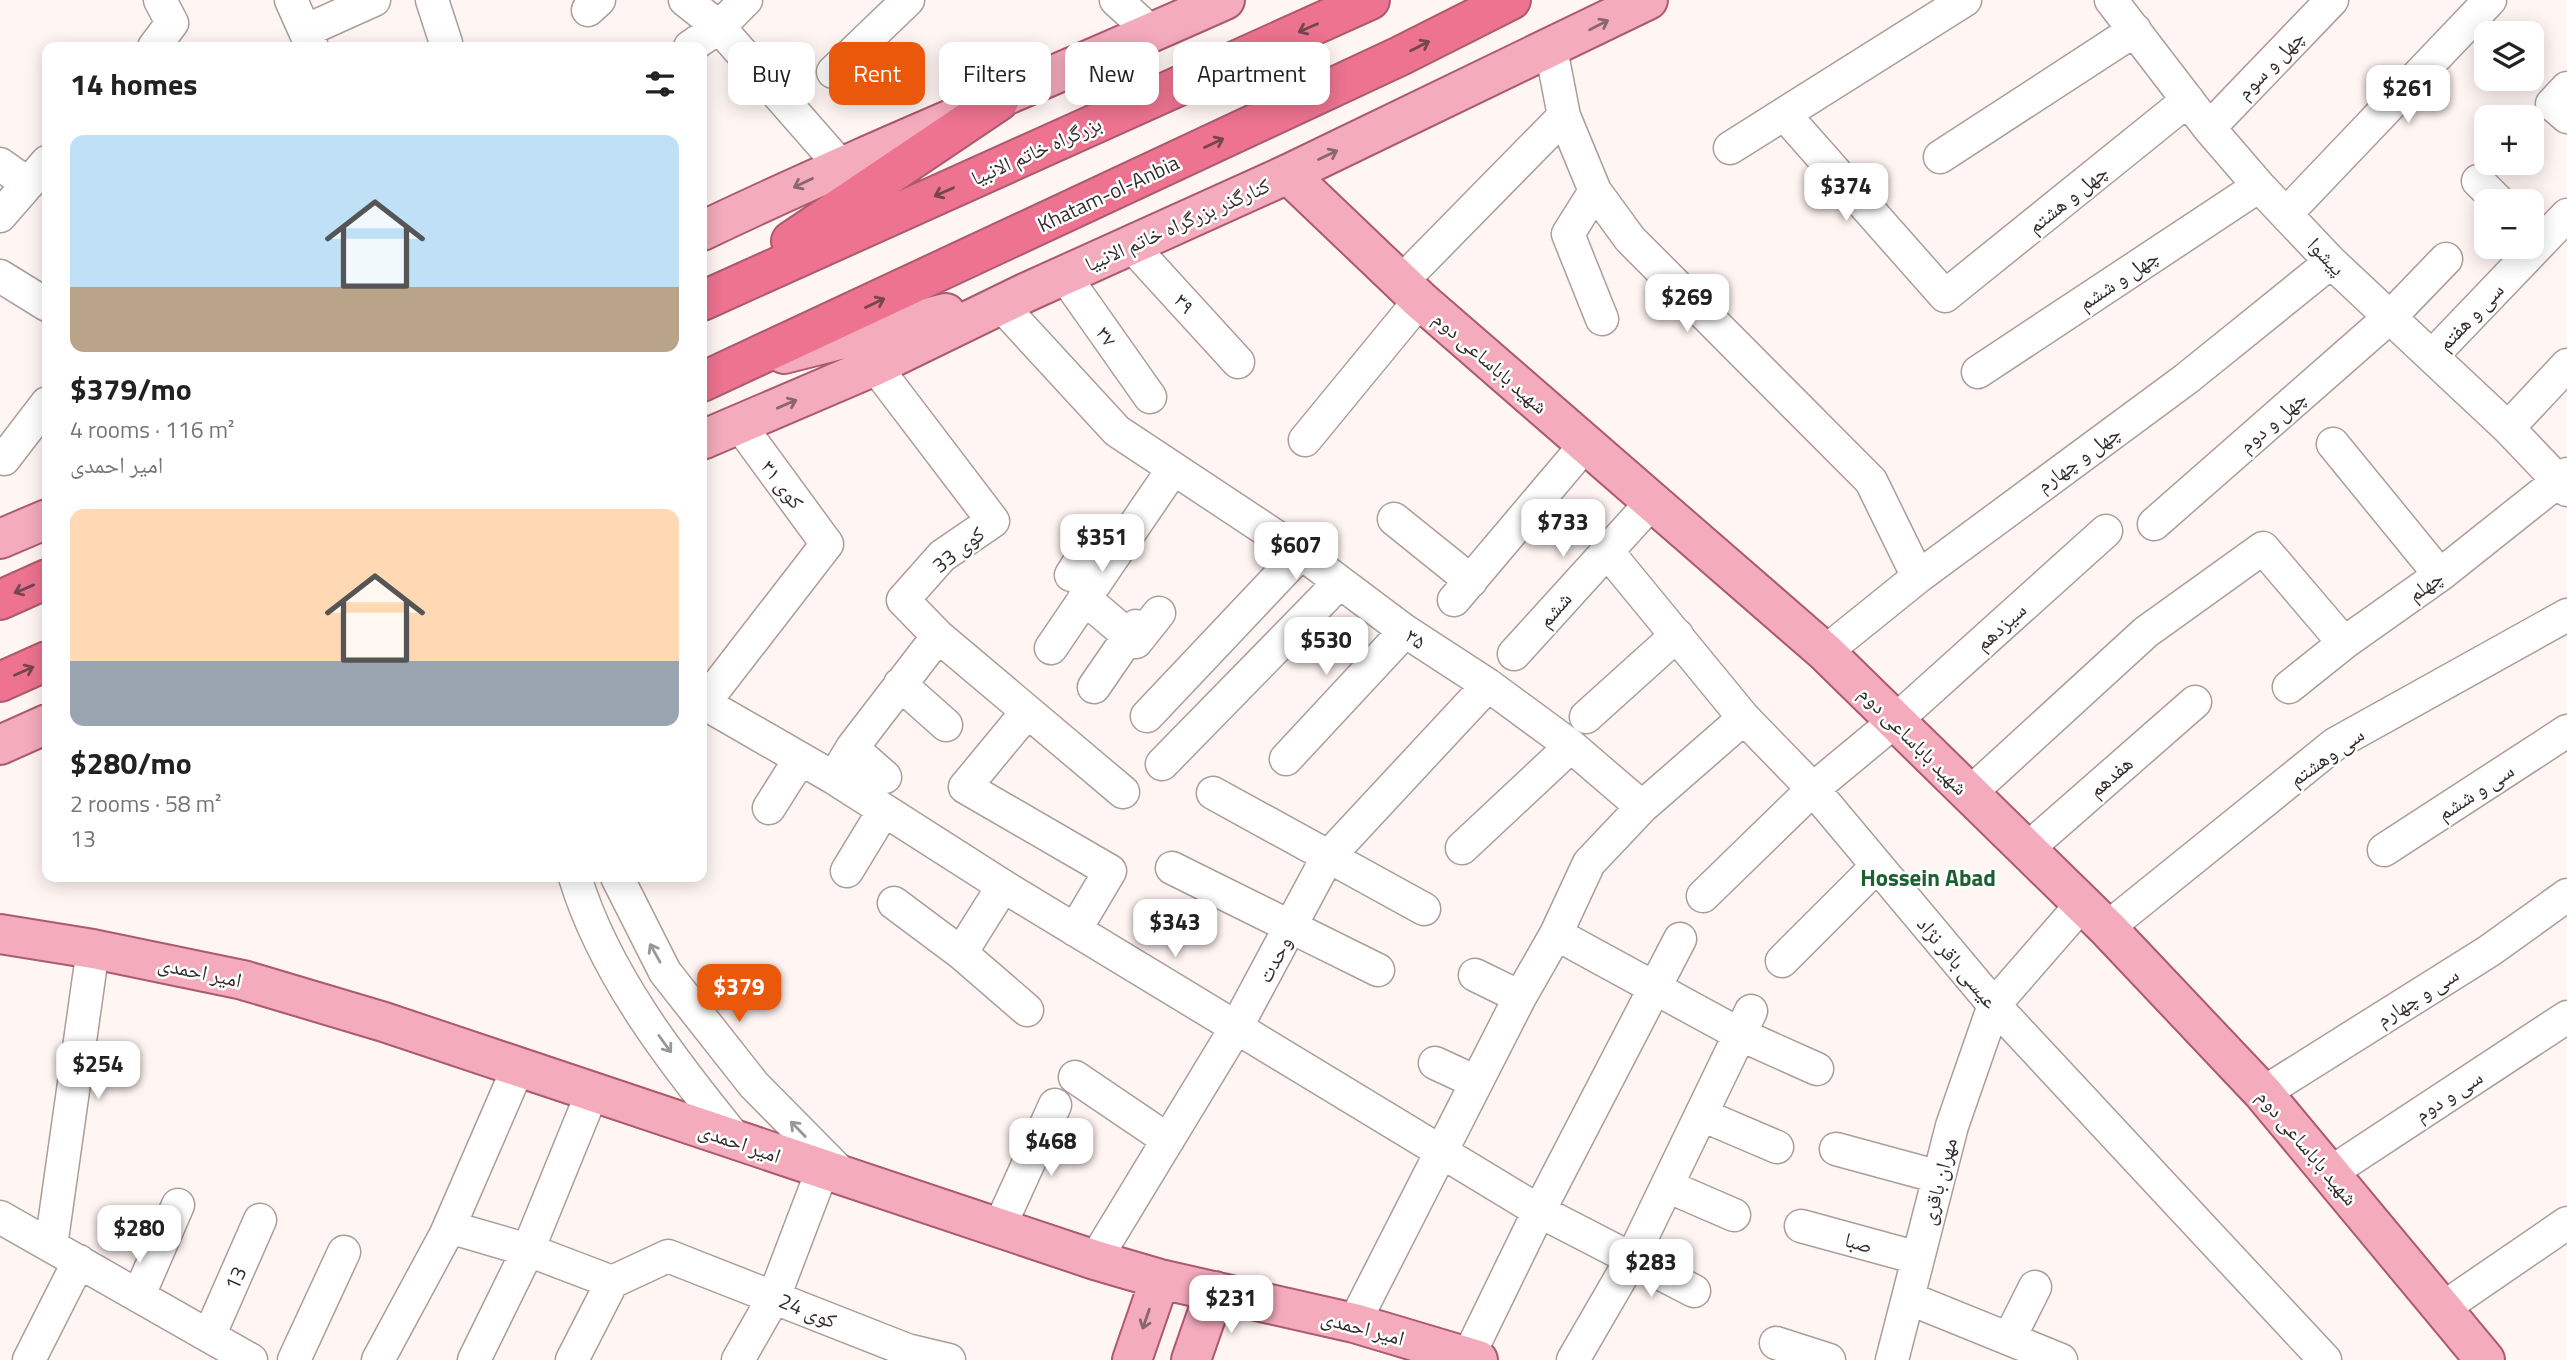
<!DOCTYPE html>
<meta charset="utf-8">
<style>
:root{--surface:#fff;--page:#f6f6f6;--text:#222;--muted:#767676;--accent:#ea580c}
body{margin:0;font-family:"Titillium Web","Noto Naskh Arabic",sans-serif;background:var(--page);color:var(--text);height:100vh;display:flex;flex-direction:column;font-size:26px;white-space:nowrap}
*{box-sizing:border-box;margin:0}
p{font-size:23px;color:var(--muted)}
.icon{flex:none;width:38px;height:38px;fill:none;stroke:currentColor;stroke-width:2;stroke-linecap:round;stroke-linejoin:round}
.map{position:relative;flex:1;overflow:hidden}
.side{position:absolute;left:42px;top:42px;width:665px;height:840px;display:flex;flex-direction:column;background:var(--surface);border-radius:14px;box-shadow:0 4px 18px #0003}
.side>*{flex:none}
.banner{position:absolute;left:728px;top:42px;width:665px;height:63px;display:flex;gap:14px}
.fabs{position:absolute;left:2474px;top:21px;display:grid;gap:14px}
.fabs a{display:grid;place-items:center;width:70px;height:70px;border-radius:14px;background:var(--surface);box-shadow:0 4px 18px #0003;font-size:35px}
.price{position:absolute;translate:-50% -60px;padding:0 16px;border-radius:14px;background:#fff;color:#222;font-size:23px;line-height:46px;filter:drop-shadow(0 2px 4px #0008)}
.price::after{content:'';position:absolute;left:50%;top:42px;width:21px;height:16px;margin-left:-10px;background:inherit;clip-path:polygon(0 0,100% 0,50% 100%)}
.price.selected{background:var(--accent);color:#fff}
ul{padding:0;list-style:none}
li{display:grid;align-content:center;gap:14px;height:371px;padding:0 28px}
li span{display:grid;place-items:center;height:217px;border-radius:14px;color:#555}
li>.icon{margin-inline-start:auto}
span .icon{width:126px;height:126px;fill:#fffc;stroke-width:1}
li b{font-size:30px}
h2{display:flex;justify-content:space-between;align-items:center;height:84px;padding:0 28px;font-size:30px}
.tag{padding:0 24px;border-radius:14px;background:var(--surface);box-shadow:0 4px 18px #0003;font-size:24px;line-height:63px}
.tag.selected{background:var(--accent);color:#fff}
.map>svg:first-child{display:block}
</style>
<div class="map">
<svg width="2567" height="1360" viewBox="0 0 2567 1360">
<rect width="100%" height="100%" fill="#fff5f3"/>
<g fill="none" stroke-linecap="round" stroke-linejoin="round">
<g stroke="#ab9d9a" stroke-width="35">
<path id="minor" d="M291 0 312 47
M432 0 446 43
M685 0 719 27 840 165
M1116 0 1152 33
M2111 0 2209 128 2259 186 2331 262 2508 428 2567 490
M588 10 599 0
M305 31 374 0
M154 47 172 23 160 0
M690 47 719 27 746 0
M1551 49 1564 116 1595 191 1630 239 1871 481 1918 577
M833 72 908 0
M2567 88 2552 104 2567 117
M1785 115 1945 296 2188 100
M2209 128 2332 0
M1730 148 1965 0
M1940 157 2135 30
M0 164 28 184
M2478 181 2498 201
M1595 191 1568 234 1602 319
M2287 213 2490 0
M0 216 47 162
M1131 245 1238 362
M1064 275 1150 397
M0 276 47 305
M1401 282 1564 116
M1001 305 1117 431 1301 553 1405 631 1488 685 1571 746 1642 807
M2432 356 2567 215
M875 366 993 521 942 556 903 600 938 636 1123 792
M1978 372 2259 186
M2508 428 2567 365
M1305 440 1420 300
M2333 444 2440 575
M4 459 47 403
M1394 519 1471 581
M2154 524 2390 317 2446 259
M1606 550 1744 718 1813 789 1994 1005 2325 1360
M1071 575 1090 545
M1084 598 1136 642 1159 613
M1454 600 1585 445
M1051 648 1173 469
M1825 652 1918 577 2186 379 2331 262
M1514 654 1652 502
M900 684 946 725
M1094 687 1136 626
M2289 687 2344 643 2440 575 2567 474
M702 702 834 778 1003 886 1539 1211 1694 1291
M704 703 827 544 739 424
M1027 712 965 787 1110 871 1075 930
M1147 716 1301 553
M1586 717 1677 635
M852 748 885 777
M1286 759 1405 631
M1162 764 1339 583
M834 778 852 748 938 636
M1213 793 1424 909
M1969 794 2146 632 2263 548 2344 643
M769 808 800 759
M1462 848 1571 746
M2026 850 2195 702
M2384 850 2567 731
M1172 868 1378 970
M847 871 884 810
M575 877C604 973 672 1061 735 1138
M617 877 665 972 754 1085 845 1177
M1703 896 1813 789 1895 721 2106 531
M894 903 961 953 1027 1010
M2107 928 2335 744 2567 615
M1556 934 1741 1035 1817 1069
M961 953 1003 886
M1782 961 1877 866
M1475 975 1520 997
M1435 1063 1476 1082
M1075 1077 1168 1140
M2263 1093 2489 951 2567 895
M1702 1115 1777 1147
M1836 1149 1939 1177
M2330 1173 2567 1017
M1667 1186 1734 1215
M0 1217 251 1360
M1801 1226 1918 1258
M449 1227 528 1250 612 1282 668 1256 907 1350 949 1360
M999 1228 1055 1105
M51 1246 93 949
M1095 1260 1237 1026 1327 858 1488 685
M139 1295 178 1205
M1908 1298 2061 1360
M2443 1308 2567 1223
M1354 1323 1520 997 1556 934 1589 863 1642 807 1744 718
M209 1336 260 1220
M2009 1339 2035 1287
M1776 1343 1829 1360
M1468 1357 1539 1211 1680 939
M29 1360 79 1261
M294 1360 344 1252
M378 1360 446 1234 518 1068
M474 1360 528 1250 592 1093
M572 1360 612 1282
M738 1360 774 1297 822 1171
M1573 1360 1631 1260 1751 1011
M1892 1360 1952 1126 1994 1005 2082 904"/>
</g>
<g stroke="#ac5a6d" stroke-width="42">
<path id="major" d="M1288 174 1420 300 1825 652 2107 928 2263 1093 2485 1360
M702 231C874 149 1051 78 1225 0
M784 354 946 313
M702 440 875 366 1025 293 1288 174 1648 0
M0 539 47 519
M0 745 47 724
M0 934 93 949 243 980 384 1022 1095 1260 1160 1279 1354 1323 1478 1360
M1132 1360 1160 1279
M1191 1360 1215 1291"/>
</g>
<g stroke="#ac5a6d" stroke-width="42">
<path id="highway" d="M791 241 999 101
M702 301 1370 0
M702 382 1400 56 1511 0
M0 600 47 579
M0 682 47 661"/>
</g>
<use href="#minor" stroke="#fff" stroke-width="32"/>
<use href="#major" stroke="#f4abbc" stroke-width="38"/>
<use href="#highway" stroke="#ed7390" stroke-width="38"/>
</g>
<defs><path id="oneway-shaft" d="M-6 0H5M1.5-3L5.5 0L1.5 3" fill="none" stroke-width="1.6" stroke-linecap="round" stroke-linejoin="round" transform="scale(1.75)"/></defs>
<g stroke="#8a666d">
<use href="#oneway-shaft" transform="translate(1599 25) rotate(-27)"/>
<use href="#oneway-shaft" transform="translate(1328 155) rotate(-25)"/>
<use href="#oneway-shaft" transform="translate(803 183) rotate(155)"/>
<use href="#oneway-shaft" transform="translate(787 404) rotate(-23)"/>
<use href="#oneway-shaft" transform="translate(1146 1319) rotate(109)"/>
</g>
<g stroke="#74464f">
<use href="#oneway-shaft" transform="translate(1308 28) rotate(156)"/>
<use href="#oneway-shaft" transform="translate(1420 46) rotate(-27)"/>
<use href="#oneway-shaft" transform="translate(1214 143) rotate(-25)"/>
<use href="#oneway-shaft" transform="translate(944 192) rotate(156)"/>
<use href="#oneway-shaft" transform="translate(875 303) rotate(-25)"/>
<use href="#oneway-shaft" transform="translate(24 589) rotate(157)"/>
<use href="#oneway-shaft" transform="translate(24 671) rotate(-24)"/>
</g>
<g stroke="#999696">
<use href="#oneway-shaft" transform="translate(655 953) rotate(-119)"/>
<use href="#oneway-shaft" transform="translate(665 1044) rotate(54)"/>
<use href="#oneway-shaft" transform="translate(798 1129) rotate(-134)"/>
</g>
<g text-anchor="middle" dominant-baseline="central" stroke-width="5" stroke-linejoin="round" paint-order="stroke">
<g font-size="21" fill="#332d2c" stroke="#fff">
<text transform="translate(2270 64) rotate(-46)">چهل و سوم</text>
<text transform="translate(1036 150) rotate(-24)">بزرگراه خاتم الانبیا</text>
<text transform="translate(1108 193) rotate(-25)">Khatam-ol-Anbia</text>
<text transform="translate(2067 198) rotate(-39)">چهل و هشتم</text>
<text transform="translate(1177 224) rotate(-24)">کنارگذر بزرگراه خاتم الانبیا</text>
<text transform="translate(2327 256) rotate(46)">پیشوا</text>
<text transform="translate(2118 279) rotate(-34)">چهل و ششم</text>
<text transform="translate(1185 303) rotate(48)">۳۹</text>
<text transform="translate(2470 316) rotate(-46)">سی و هفتم</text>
<text transform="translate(1107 336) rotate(55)">۳۷</text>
<text transform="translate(1491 362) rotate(41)">شهید باباساعی دوم</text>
<text transform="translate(2272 421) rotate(-41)">چهل و دوم</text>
<text transform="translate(2078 458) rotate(-36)">چهل و چهارم</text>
<text transform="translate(783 484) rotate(53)">کوی ۳۱</text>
<text transform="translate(958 549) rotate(-39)">کوی 33</text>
<text transform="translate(2425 585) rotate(-36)">چهلم</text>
<text transform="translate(1554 609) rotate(-49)">ششم</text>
<text transform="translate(2000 626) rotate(-42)">سیزدهم</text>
<text transform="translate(1416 638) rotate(34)">۳۵</text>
<text transform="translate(1914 740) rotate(45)">شهید باباساعی دوم</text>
<text transform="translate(2326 756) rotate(-35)">سی وهشتم</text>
<text transform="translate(2110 776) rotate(-41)">هفدهم</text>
<text transform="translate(2475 791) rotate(-33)">سی و ششم</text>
<text transform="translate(1274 959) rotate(-62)">وحدت</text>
<text transform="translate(1958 962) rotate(50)">عیسی باقر نژاد</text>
<text transform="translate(200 971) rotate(12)">امیر احمدی</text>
<text transform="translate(2417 996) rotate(-32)">سی و چهارم</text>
<text transform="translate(2448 1095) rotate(-33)">سی و دوم</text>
<text transform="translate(740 1142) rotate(19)">امیر احمدی</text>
<text transform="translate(2308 1147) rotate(50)">شهید باباساعی دوم</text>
<text transform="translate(1938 1181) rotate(-75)">مهران باقری</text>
<text transform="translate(1859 1242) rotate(16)">صبا</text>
<text transform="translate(235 1278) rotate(-66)">13</text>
<text transform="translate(808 1310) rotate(22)">کوی 24</text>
<text transform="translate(1363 1327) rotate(15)">امیر احمدی</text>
</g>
<g font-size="23" font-weight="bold" fill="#1c5f31" stroke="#fff">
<text x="1928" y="877">Hossein Abad</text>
</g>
</g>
</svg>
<div class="fabs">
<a><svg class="icon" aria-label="layers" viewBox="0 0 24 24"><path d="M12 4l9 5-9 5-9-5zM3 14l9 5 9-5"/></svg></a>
<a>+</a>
<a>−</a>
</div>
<b class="price" style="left:2408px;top:125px">$261</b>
<b class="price" style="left:1846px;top:223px">$374</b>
<b class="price" style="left:1687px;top:334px">$269</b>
<b class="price" style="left:1563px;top:559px">$733</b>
<b class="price" style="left:1102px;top:574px">$351</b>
<b class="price" style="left:1296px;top:582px">$607</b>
<b class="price" style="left:1326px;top:677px">$530</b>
<b class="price" style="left:1175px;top:959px">$343</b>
<b class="price selected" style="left:739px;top:1024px">$379</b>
<b class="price" style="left:98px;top:1101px">$254</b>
<b class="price" style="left:1051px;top:1178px">$468</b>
<b class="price" style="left:139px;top:1265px">$280</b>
<b class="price" style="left:1651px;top:1299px">$283</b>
<b class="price" style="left:1231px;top:1335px">$231</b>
<div class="banner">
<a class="tag">Buy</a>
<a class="tag selected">Rent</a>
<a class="tag">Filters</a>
<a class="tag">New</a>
<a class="tag">Apartment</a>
</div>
<section class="side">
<h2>14 homes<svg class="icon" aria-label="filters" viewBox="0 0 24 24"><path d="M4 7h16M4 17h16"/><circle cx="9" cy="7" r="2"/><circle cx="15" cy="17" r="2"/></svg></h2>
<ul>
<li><span style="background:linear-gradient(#bfe0f5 70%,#b9a48a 0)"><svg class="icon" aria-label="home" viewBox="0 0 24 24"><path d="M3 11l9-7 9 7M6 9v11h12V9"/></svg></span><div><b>$379/mo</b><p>4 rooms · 116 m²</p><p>امیر احمدی</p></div></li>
<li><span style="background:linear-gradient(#ffd9b3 70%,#9aa5b1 0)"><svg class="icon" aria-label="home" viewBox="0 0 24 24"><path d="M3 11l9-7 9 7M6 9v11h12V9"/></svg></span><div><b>$280/mo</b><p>2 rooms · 58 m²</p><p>13</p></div></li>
</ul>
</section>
</div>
